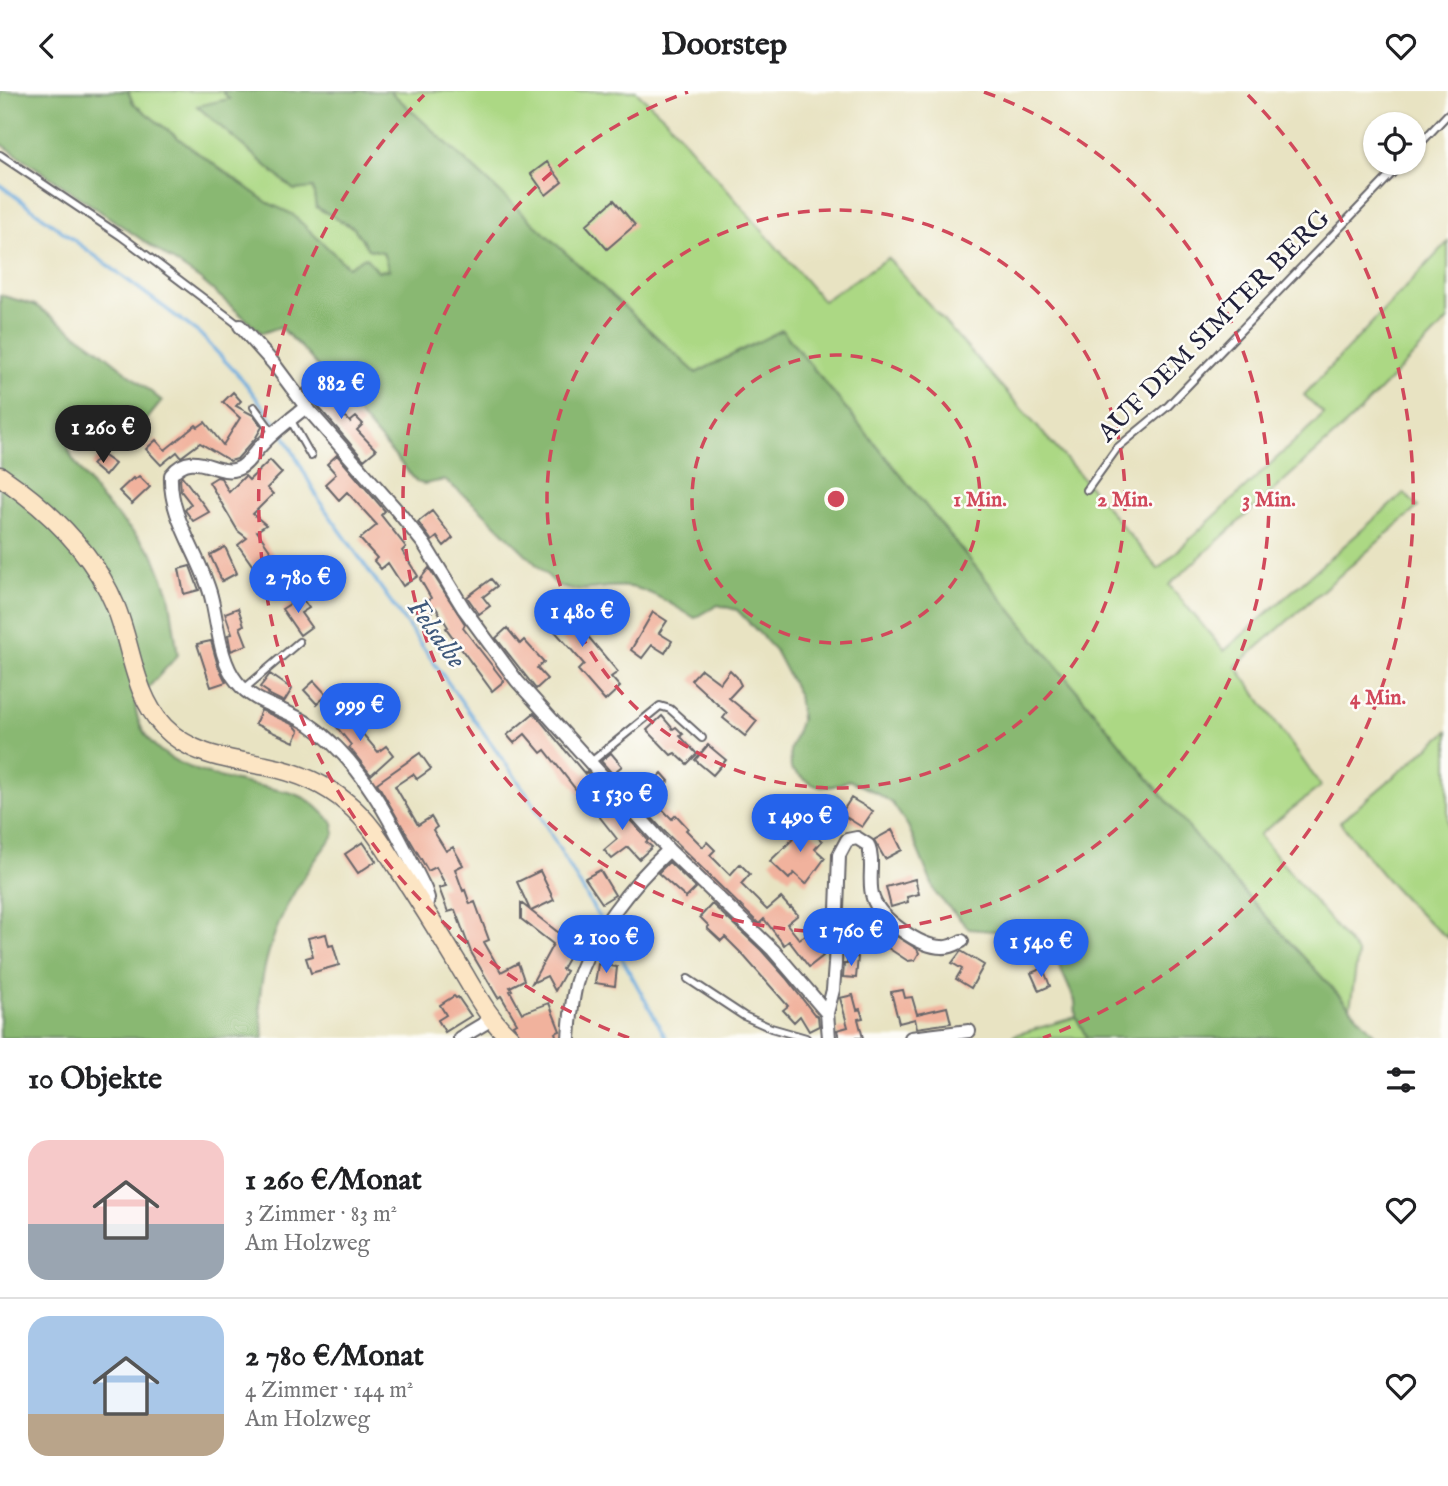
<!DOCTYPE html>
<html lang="de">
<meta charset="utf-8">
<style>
:root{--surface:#fff;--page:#f2f2f2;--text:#202124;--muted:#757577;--line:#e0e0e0;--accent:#2563eb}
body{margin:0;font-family:"IM FELL English",serif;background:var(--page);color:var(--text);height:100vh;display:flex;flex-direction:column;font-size:26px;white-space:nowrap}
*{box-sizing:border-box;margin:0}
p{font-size:23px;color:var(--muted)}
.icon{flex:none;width:38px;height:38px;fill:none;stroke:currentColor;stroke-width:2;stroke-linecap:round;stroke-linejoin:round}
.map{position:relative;height:947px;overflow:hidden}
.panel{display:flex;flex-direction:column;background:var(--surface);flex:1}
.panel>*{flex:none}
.controls{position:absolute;left:1363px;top:21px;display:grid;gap:14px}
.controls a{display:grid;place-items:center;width:63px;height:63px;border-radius:50%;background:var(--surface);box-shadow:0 2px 5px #0004;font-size:35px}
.price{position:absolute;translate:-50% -60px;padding:0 16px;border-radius:24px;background:var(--accent);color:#fff;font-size:23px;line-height:46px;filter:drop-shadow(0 2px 4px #0008)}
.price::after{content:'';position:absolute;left:50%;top:42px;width:21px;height:16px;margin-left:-10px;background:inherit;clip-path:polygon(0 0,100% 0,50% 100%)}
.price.selected{background:#222;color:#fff}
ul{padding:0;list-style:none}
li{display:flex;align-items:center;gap:21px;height:175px;padding:0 28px}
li+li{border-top:2px solid var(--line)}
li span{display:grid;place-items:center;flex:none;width:196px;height:140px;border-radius:21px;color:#555}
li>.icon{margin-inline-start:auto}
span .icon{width:84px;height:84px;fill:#fffc;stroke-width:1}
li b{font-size:30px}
h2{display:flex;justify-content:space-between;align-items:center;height:84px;padding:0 28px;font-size:30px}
header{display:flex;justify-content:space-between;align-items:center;height:91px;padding:0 28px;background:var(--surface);font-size:32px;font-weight:700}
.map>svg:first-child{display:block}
</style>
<header><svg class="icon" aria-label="back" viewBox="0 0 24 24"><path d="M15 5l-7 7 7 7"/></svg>Doorstep<svg class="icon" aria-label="heart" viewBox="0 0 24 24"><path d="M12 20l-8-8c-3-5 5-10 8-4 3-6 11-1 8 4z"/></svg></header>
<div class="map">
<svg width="1448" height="947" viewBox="0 0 1448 947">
<rect width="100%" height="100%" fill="#fdfcf7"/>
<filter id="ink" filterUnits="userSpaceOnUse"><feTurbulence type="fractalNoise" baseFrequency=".0143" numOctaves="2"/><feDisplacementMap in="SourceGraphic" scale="14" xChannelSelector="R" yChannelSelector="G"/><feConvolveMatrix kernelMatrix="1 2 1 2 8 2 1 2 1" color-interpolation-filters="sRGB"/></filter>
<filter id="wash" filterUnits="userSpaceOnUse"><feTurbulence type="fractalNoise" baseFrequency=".00686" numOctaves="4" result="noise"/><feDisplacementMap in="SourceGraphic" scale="28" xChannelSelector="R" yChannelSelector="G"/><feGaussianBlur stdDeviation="1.57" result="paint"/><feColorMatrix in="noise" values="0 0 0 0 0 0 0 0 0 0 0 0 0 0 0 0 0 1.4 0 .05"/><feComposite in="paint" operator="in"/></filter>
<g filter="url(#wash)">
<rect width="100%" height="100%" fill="#e8e3c2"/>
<path fill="#acd884" stroke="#677d60" stroke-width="2" d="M128 0H222L230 8 198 16 294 99 313 97 316 116 354 137 368 158 383 161 389 179 378 180 349 177 292 123 268 112 191 57 133 12Z
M390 0H636L665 27 823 210 888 167 1080 384 1158 478 1324 323 1304 304 1448 151V229L1350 330 1169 494 1224 560 1404 402 1418 416 1236 575 1321 695 1259 744 1358 863 1350 917 1220 775 782 239 696 282Z
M1448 640V847C1405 815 1373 772 1340 731Z
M1076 926 1087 947H1012L1015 944Z"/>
<path fill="#89b872" stroke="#566d56" stroke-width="2" d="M0 0H128L133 12 191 57 268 112 292 123 348 176 365 166 378 180 389 179 383 161 368 158 354 137 316 116 313 97 294 99 197 15 229 8 222 0H390L696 282 782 239 1220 775 1378 947H1087L1076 926 1075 910 1059 874 1031 852 1005 841 969 838 936 803 908 735 892 712 875 701 849 689C820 703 814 696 791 678L790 659 801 628 798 603 775 559 737 519 718 514 695 527C675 516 653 500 630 496 606 493 581 504 558 495L479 417 445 389 424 393 417 391 302 257 280 236 262 242 201 189 0 52Z
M0 204 35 214 98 258 162 310 144 332C112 320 98 306 67 330L66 350 72 367 101 408 153 462 169 503 178 564 135 611C138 677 223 687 274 698 282 700 292 701 300 705 312 709 324 723 333 732L335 743C295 793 268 839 260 904 259 917 262 933 264 947H0Z"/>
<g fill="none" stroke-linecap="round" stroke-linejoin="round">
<path stroke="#68a8db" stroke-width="3.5" d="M0 94 200 243 242 288 277 334
M282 340 320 411 530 707 602 832
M606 838 666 947"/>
</g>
<g id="blocks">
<path fill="#f1b29d" d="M547 71 562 91 546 104 531 83Z
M614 109 635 134 607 158 586 134Z
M313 289 350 331 356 326 363 333 357 339 376 359 364 369 303 298Z
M233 301 241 310 236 315 253 324 262 336 255 348 237 368 230 370 200 352 181 366 177 361 161 374 146 358 156 349 165 359 196 334 198 336 205 331 223 354 240 327 223 311Z
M95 324 110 337 96 354 81 342Z
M101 363 115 373 105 385 92 374Z
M337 364 385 420 381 424 406 456 402 460 418 485 403 495 388 472 381 478 374 470 377 467 360 448 377 434 347 401 339 409 325 393 336 383 327 373Z
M270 369 282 382 267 397 273 403 253 423 266 434 257 440 275 466 268 471 283 493 271 501 238 454 247 447 238 440 209 391 217 386 221 387 229 401 245 385 249 389Z
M139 385 150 396 132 413 119 400 133 387 134 389Z
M182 385 209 421 193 430 185 419 191 413 181 400 180 388Z
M432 420 453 447 444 455 437 446 432 450 418 431Z
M225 456 237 482 222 490 210 464Z
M190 475 199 499 184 503 179 478Z
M429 477 465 533 463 537 504 590 492 600 446 537 448 536 436 517 422 528 416 519 431 507 420 488Z
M491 488 497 495 483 506 490 515 479 523 467 506Z
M554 505 618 581 611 586 620 596 605 610 578 579 584 573 537 520Z
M301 506 309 517 301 522 311 536 300 544 282 518Z
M238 517 244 534 240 536 247 554 231 560 228 544 232 543 225 522Z
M653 521 667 530 659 542 672 550 665 562 652 554 642 567 631 559Z
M507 537 520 553 524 549 544 571 537 577 547 588 536 598 496 547Z
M211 550 218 575 226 591 211 596 197 553Z
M701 578 720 592 730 579 737 586 741 594 729 607 757 630 745 645 723 627 727 622 691 589Z
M270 583 292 598 284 611 268 603 269 602 260 596Z
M314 590 327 604 317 613 304 599Z
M340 616 378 661 386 655 393 664 371 684 349 656 351 654 328 625Z
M261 619 294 634 299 640 294 651 255 633Z
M534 622 585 683 587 681 597 692 581 705 545 659 541 662 525 643 514 652 507 644Z
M662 625 673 638 676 636 683 643 680 645 697 663 687 673 675 662 671 664 647 639Z
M708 654 726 669 713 684 695 669Z
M420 662 431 678 417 688 413 683 395 695 418 734 431 726 437 736 433 739 446 760 453 756 463 774 455 778 463 800 465 799 470 813 475 811 489 849 484 851 501 881 518 872 524 889 510 896 512 899 510 900 522 922 549 912 560 940 555 942 557 947 521 946 513 934 517 932 501 905 498 907 471 861 455 819 448 821 439 797 446 795 436 776 428 780 377 692Z
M611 662 622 675 617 679 621 685 617 688 601 670Z
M662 682 669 690 651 707 672 728 676 724 688 737 686 739 703 756 707 751 715 759 710 764 730 784 740 773 750 783 741 793 767 819 781 807 790 817 791 816 798 824 787 833 799 848 806 844 823 865 809 876 789 850 784 854 764 828 759 833 660 736 635 708Z
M851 707 873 720 862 736 841 723Z
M608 709 620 722 622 720 648 749 646 751 652 756 639 768 628 756 612 768 604 759 617 748 595 720Z
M799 730 822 750 815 758 825 767 806 793 794 782 789 788 770 770 793 748 788 743Z
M892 739 902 759 885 768 874 749Z
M363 751 376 770 358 782 345 763Z
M669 771 696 797 686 807 658 782Z
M600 779 615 804 602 812 585 787Z
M540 780 554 809 531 820 559 842 565 833 582 843 562 878 566 880 555 900 547 885 532 892 553 853 521 828V812L530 819 517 791Z
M915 788 919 803 907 806 908 811 891 816 886 796Z
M712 813 761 859 786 887 814 923 818 925 819 935 809 940 800 925 794 931 783 919 788 915 742 863 725 846 721 850 707 837 709 835 700 826Z
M628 833 630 837 635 833 642 843 625 857 615 843Z
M326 843 329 855 333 854 339 874 311 882 306 867 313 865 308 847Z
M893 843 917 858 919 862 915 869 908 870 885 855Z
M961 860 984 874 971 897 956 888 962 878 952 872Z
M848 865 858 866 856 887 843 886 844 873H847Z
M598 873 617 876 615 895 595 892Z
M1043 877 1050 895 1039 900 1031 882Z
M903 899 905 907 912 906 917 923 947 916 951 932 917 937 915 928 899 932 891 901Z
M853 904 857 919 860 918 863 927 858 928 863 947H839L837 939 848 936 840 907Z
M454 905 456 907 458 906 471 925 445 941 438 929 446 924 440 914Z"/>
</g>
</g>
<g filter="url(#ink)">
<use href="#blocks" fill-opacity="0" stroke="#67666a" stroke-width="2"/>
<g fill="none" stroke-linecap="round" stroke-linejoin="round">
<g stroke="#67666a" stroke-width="10">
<path id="lane" d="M1414 59 1448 23
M0 64 121 145 240 235
M254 316 273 342
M290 328 311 365
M1087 399 1117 357 1168 315 1402 72
M244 598 299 551
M591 671 660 615 670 618 702 647
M688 888 744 925 771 937 806 947"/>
</g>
<g stroke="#67666a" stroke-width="16">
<path id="street" d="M240 235 274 273 306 316 400 423 424 453 464 518 517 590 669 759 773 859 827 922
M306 316C287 331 268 345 253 364 249 369 244 376 237 378 216 386 194 356 171 384 169 428 200 463 211 505 218 532 219 569 237 591 255 614 287 617 310 634 365 672 396 740 425 798L428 807 425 819
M460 947 492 928
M569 947C570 929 572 911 576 893 590 845 633 792 669 759
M829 947 827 922 833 899 835 873 839 764 847 749 857 747 868 754C875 771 867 790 873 807 880 828 920 856 942 856 949 857 956 853 962 850
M911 947 969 940"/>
</g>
<g stroke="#67666a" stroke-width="21">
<path id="secondary" d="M0 385C48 418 92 459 115 514 132 554 133 603 164 636 192 665 229 668 266 675 296 681 324 692 347 712 368 729 382 752 396 774 419 809 440 843 461 878 476 903 489 928 510 947"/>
</g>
<use href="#lane" stroke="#fff" stroke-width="6"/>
<use href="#street" stroke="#fff" stroke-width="12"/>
<use href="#secondary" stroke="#fce5c4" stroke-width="18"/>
</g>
</g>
<g fill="none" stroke="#d1495b" stroke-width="3.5" stroke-dasharray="12 9">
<circle cx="836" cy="408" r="144"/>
<circle cx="836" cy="408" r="289"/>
<path d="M984 1A433 433 0 1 1 688 1"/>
<path d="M629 947A577 577 0 0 1 424 4M1248 4A577 577 0 0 1 1043 947"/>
</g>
<g text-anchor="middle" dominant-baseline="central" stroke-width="5" stroke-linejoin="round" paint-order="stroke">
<g font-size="26" fill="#22223b" stroke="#fdfcf7">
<text transform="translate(1214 235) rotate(-45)">AUF DEM SIMTER BERG</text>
</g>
<g font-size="28" font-style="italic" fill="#3e587b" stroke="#fdfcf7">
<text transform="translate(436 543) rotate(54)">Felsalbe</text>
</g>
</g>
<circle cx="836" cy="408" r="10" fill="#d1495b" stroke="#fdfcf7" stroke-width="3.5"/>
<g font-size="21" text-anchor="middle" font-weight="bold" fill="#d1495b" stroke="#fdfcf7" stroke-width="5" stroke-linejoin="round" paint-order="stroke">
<text x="980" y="415">1 Min.</text>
<text x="1125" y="415">2 Min.</text>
<text x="1269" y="415">3 Min.</text>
<text x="1378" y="613">4 Min.</text>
</g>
</svg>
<div class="controls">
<a><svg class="icon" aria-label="locate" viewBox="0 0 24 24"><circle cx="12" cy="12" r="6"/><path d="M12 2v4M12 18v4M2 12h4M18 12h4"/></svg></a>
</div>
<b class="price" style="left:341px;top:330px">882 €</b>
<b class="price selected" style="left:103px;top:374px">1 260 €</b>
<b class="price" style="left:298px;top:524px">2 780 €</b>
<b class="price" style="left:582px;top:558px">1 480 €</b>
<b class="price" style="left:360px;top:652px">999 €</b>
<b class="price" style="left:622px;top:741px">1 530 €</b>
<b class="price" style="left:800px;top:763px">1 490 €</b>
<b class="price" style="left:851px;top:877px">1 760 €</b>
<b class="price" style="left:606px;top:884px">2 100 €</b>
<b class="price" style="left:1041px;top:888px">1 540 €</b>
</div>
<section class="panel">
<h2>10 Objekte<svg class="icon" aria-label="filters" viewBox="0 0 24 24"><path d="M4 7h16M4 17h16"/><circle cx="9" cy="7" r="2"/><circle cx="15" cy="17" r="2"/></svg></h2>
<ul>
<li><span style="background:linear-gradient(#f6c9c9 60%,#9aa5b1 0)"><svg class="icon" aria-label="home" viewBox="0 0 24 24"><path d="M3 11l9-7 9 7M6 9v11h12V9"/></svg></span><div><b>1 260 €/Monat</b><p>3 Zimmer · 83 m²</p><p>Am Holzweg</p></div><svg class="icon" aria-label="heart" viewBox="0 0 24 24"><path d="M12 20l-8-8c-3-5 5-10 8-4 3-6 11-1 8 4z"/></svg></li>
<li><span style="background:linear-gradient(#a9c7e8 70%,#b9a48a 0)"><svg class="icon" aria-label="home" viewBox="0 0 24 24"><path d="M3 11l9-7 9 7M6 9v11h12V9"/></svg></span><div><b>2 780 €/Monat</b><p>4 Zimmer · 144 m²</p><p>Am Holzweg</p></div><svg class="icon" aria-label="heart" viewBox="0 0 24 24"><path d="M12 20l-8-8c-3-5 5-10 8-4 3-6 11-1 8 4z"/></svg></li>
</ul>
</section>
